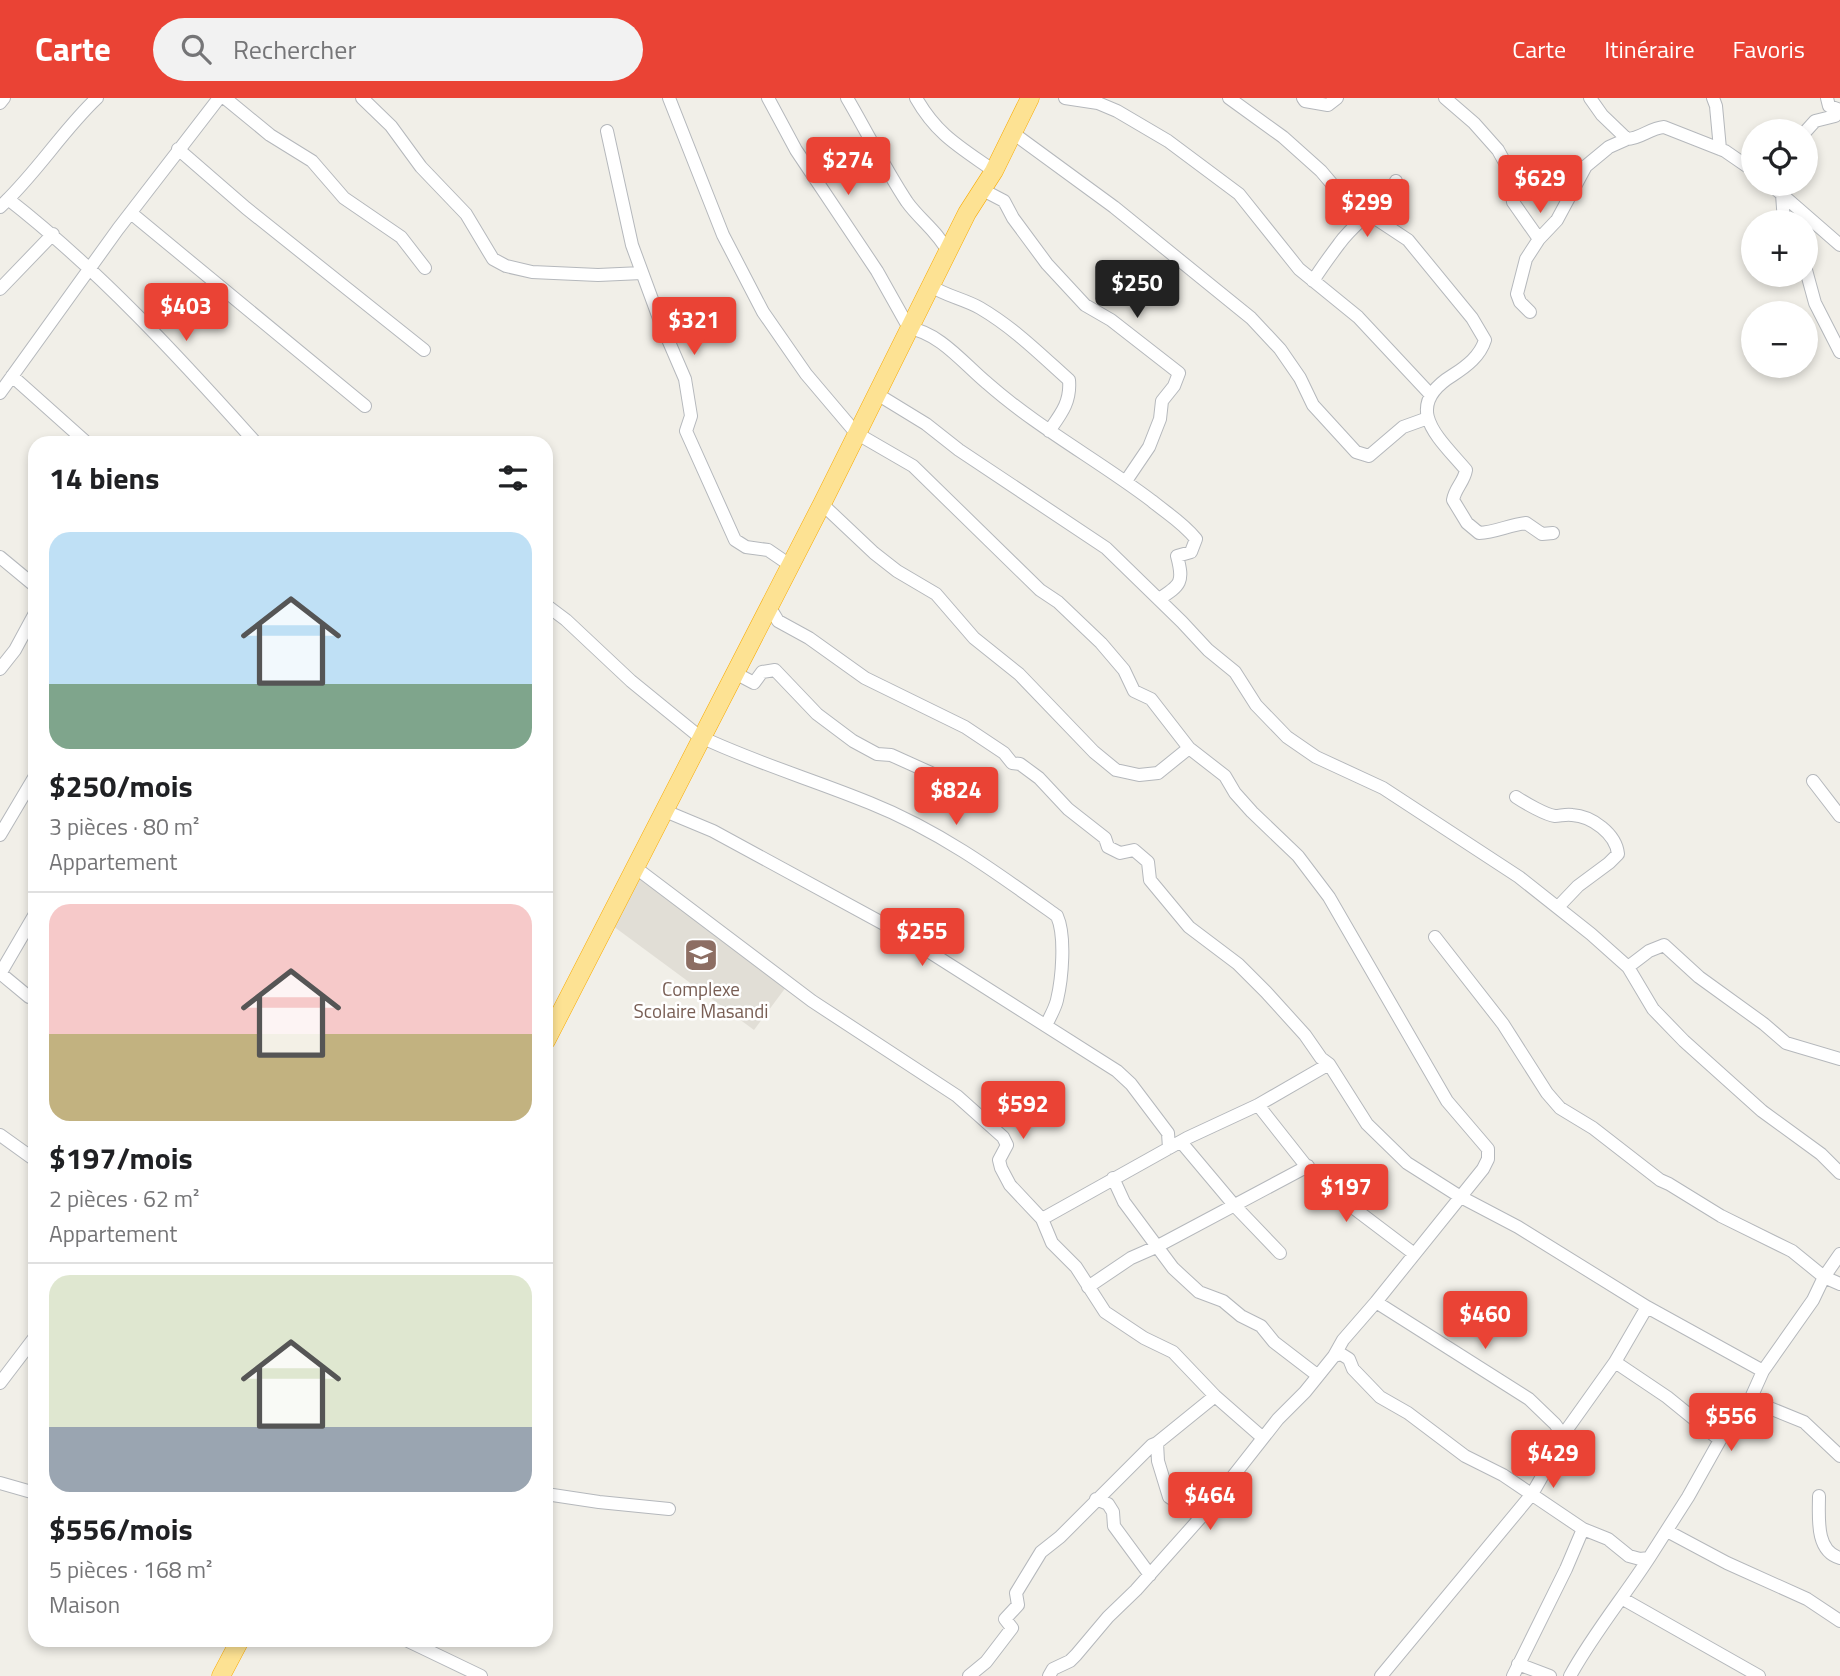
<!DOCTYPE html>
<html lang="fr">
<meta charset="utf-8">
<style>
:root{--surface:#fff;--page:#f2f2f2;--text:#202124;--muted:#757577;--line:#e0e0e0;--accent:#ea4335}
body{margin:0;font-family:"Titillium Web",sans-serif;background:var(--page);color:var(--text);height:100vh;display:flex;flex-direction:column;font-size:26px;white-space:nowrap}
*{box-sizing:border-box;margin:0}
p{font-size:23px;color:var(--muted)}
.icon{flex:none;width:38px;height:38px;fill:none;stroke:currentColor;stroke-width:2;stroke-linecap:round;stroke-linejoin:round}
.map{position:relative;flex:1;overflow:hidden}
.side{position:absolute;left:28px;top:338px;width:525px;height:1211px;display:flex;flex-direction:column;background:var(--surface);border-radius:21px;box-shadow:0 4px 10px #0003}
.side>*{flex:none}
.buttons{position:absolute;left:1741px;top:21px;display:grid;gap:14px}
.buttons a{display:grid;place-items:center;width:77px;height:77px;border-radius:50%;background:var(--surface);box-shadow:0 4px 10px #0003;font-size:35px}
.price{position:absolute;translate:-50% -60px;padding:0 16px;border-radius:7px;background:var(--accent);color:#fff;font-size:23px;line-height:46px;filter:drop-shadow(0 2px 4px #0008)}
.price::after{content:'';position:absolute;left:50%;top:42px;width:21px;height:16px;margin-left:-10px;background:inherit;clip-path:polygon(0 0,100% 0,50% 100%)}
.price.active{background:#222;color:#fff}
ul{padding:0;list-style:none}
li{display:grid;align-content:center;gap:14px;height:371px;padding:0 21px}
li+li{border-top:2px solid var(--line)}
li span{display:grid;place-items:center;height:217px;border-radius:21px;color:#555}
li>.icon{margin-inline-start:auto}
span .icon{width:126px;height:126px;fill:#fffc;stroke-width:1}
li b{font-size:30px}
h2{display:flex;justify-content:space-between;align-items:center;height:84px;padding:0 21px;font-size:30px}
header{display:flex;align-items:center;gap:42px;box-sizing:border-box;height:98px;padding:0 35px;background:var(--accent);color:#fff}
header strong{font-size:33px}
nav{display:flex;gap:38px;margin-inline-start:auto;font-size:24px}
.search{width:490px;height:63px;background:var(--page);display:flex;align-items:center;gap:18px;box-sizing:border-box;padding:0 24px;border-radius:38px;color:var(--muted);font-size:26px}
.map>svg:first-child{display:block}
</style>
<header>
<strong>Carte</strong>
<div class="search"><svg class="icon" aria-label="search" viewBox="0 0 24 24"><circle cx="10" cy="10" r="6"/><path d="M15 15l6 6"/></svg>Rechercher</div>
<nav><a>Carte</a><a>Itinéraire</a><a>Favoris</a></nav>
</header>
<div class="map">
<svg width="1840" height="1578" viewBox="0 0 1840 1578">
<rect width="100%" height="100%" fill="#f1efe8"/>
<path fill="#e1ded6" d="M641 776 789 885 754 932 613 828Z"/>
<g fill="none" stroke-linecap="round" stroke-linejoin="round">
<g stroke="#b5b8bc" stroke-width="14">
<path id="minor" d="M225 0 270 37 312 63 344 100 401 139 425 170
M362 0 391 28 421 69 466 116 493 161 506 168 532 174 598 177 642 175
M669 0 723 137 763 214 806 276 856 335 913 368 1040 492 1058 504 1101 545 1124 572 1134 593 1151 601 1189 650 1225 678 1235 695 1252 714 1298 758 1329 799 1447 1003 1488 1051V1061L1483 1071 1376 1204 1343 1242 1334 1258
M768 0 796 52 877 173 909 230C940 235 964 266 987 285 1038 330 1098 362 1152 403 1169 417 1182 424 1196 441L1191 454 1177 458C1184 484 1181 487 1159 501
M847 0C867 34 885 71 907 104 920 122 938 134 948 154
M916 0C937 37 960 49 994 73
M1065 0 1098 5 1117 13 1168 43 1239 96 1299 171 1358 219 1430 296
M1229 0 1283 39 1321 73 1343 99 1408 142 1472 220 1485 242C1480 258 1467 268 1453 277 1401 309 1438 339 1466 372 1464 384 1455 390 1453 402L1467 425 1479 435C1496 434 1509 427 1526 425L1542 436 1553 435
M1303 0 1305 3 1328 7 1337 0
M1445 0 1474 25 1498 52 1509 72 1513 104 1539 141
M1590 0 1602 17 1627 41C1640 41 1650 30 1664 29L1725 53 1754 73
M1713 0 1716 8 1720 51
M1827 0 1829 8 1840 12
M0 5 4 0
M607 33 632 147 660 223 685 281 691 318 686 333 735 442 746 449 768 452 790 467
M1806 33 1815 23 1835 18 1837 11
M1013 35 1114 109 1251 220 1280 251 1300 280 1313 307 1356 354 1369 358 1403 329 1428 320
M178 51 246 110 424 252
M1770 86 1840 147
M981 91 1004 103 1013 120 1047 166 1085 207 1111 222 1179 275 1174 288 1162 303 1160 321 1149 349 1126 383
M1782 96 1784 124
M8 101C99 172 178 258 256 345
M0 109C36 76 62 33 97 0
M131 115 365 308
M1806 172 1815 205 1840 254
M1313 183C1321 170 1330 158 1339 146 1355 123 1383 108 1396 83
M931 188C946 198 964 201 980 210 1014 230 1040 256 1069 282 1071 304 1061 316 1049 333
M0 191 53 136
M1530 214 1520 204 1517 196 1526 161 1539 141 1557 122 1586 68 1609 49 1627 41
M12 278 87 345
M0 295 118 131 219 0
M877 296 926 326 959 352 1106 450 1182 524 1208 552 1235 574 1256 607 1287 639 1316 659 1383 690 1519 779 1591 836 1628 869 1649 853 1664 847 1699 879 1764 926 1786 945 1840 961
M822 406 874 455 897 473 936 496 974 540 1019 576 1094 654 1116 672 1139 677 1158 675 1189 650
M0 459 35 488
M546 507 566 522 631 583 701 640
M769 508 778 523 809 540 865 580 965 629 1004 655 1012 665 1020 666 1039 680 1068 711 1105 740 1108 749 1120 755 1134 752 1148 764 1150 782 1189 829 1238 866 1266 894 1305 937 1321 960 1329 966 1367 1026 1407 1065 1459 1098 1518 1129 1647 1209 1763 1273
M0 571 15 552 35 515
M735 575 754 585 762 574 775 572 817 616 853 643 877 656 891 657 931 675
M701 639C756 665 814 682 870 705 940 733 997 775 1057 818 1066 838 1062 881 1057 902 1055 911 1049 920 1046 928
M1813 683 1840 718
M1516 699C1525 705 1546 717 1555 718 1560 718 1566 716 1572 717 1592 718 1616 736 1618 756L1609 765 1578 788 1558 809
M665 713 713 733 895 832 1117 973 1131 986 1168 1035 1169 1050
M0 737 35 678
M636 770 812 903 957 998 1003 1039 1007 1047 999 1062 1001 1070 1010 1087 1042 1121 1052 1145 1076 1169 1105 1214 1144 1240 1173 1254 1215 1298 1263 1340
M1435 839 1503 926 1547 995 1560 1010 1593 1030 1660 1082 1669 1086 1721 1118 1792 1153 1824 1179 1840 1186
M1628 869 1653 911 1684 943 1762 1013 1821 1056 1840 1075
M0 875 29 899
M0 876 35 816
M1258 1007 1318 1083 1413 1155
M0 1037 35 1062
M1181 1044 1234 1107 1280 1155
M1113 1080 1124 1104 1173 1170 1199 1194 1223 1203 1241 1218 1261 1228 1274 1244 1317 1277
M1042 1121 1187 1040 1258 1007 1329 966
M1088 1189 1131 1160 1156 1149 1308 1068
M1376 1204 1529 1301 1555 1326 1563 1337
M1615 1264 1667 1299 1720 1342
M0 1285 35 1239
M1750 1302 1804 1324 1840 1358
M1157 1345 1158 1363 1169 1399 1201 1419
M0 1385 35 1395
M546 1396 599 1404 669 1411
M1819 1398C1819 1419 1815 1453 1840 1460
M1096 1401 1108 1406 1113 1414 1114 1428 1150 1477
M1667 1433 1727 1465 1807 1501 1840 1523
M1623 1501 1759 1578
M406 1542 481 1578
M1518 1566 1550 1578
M969 1578 986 1564 1012 1530 1005 1521 1018 1507 1016 1495 1041 1454 1060 1439 1152 1347 1157 1345 1215 1298
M1049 1578 1053 1571 1070 1563 1076 1557 1108 1519 1136 1492 1201 1419 1278 1321 1305 1294 1334 1258 1341 1256 1349 1261 1353 1271 1380 1299 1408 1315 1465 1358 1503 1377 1583 1431 1608 1441 1629 1458 1640 1461 1649 1460 1688 1399 1720 1342 1750 1302 1763 1273 1813 1202 1824 1179 1840 1156
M1381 1578 1532 1396 1556 1354 1563 1337 1615 1264 1647 1209
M1513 1578 1566 1471 1583 1431
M1570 1578C1593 1536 1623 1500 1649 1460"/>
</g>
<g stroke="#f9ab00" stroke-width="19">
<path id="highway" d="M546 943 822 406 967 115 994 73 1030 0
M221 1578 240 1542"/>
</g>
<use href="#minor" stroke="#fff" stroke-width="12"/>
<use href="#highway" stroke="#fde293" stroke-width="18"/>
</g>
<defs>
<g id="school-square" transform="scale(1.75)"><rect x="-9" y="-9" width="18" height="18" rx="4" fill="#8d6e63" stroke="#fff"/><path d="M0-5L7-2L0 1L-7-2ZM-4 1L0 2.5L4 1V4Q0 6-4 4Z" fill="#fff"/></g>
</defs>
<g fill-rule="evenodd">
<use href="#school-square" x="701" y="857"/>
</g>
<g text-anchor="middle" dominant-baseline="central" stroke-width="5" stroke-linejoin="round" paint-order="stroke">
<g font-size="19" fill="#785e54" stroke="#fff">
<text x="701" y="890">Complexe<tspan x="701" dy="22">Scolaire Masandi</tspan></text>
</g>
</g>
</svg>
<div class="buttons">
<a><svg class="icon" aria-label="locate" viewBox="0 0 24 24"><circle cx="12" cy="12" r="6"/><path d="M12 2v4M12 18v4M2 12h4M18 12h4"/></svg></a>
<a>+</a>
<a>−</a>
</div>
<b class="price" style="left:848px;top:99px">$274</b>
<b class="price" style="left:1540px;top:117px">$629</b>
<b class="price" style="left:1367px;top:141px">$299</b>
<b class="price active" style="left:1137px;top:222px">$250</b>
<b class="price" style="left:186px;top:245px">$403</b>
<b class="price" style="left:694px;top:259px">$321</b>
<b class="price" style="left:956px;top:729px">$824</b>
<b class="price" style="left:922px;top:870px">$255</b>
<b class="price" style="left:1023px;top:1043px">$592</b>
<b class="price" style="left:1346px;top:1126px">$197</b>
<b class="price" style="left:1485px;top:1253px">$460</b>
<b class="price" style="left:1731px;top:1355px">$556</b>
<b class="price" style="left:1553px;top:1392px">$429</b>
<b class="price" style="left:1210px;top:1434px">$464</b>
<section class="side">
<h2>14 biens<svg class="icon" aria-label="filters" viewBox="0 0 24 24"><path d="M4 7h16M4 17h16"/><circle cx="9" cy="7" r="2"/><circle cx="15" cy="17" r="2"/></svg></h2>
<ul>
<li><span style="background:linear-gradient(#bfe0f5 70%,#7fa58c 0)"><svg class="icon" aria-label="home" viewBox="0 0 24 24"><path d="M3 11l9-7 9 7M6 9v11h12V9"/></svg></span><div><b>$250/mois</b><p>3 pièces · 80 m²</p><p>Appartement</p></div></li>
<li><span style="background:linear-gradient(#f6c9c9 60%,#c2b280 0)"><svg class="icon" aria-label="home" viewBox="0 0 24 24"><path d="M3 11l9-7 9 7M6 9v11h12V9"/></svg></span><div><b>$197/mois</b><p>2 pièces · 62 m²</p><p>Appartement</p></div></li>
<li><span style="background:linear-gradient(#dfe7d0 70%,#9aa5b1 0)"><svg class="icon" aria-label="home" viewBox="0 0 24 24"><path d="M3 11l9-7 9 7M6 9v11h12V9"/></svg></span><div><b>$556/mois</b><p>5 pièces · 168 m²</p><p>Maison</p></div></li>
</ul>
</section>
</div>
